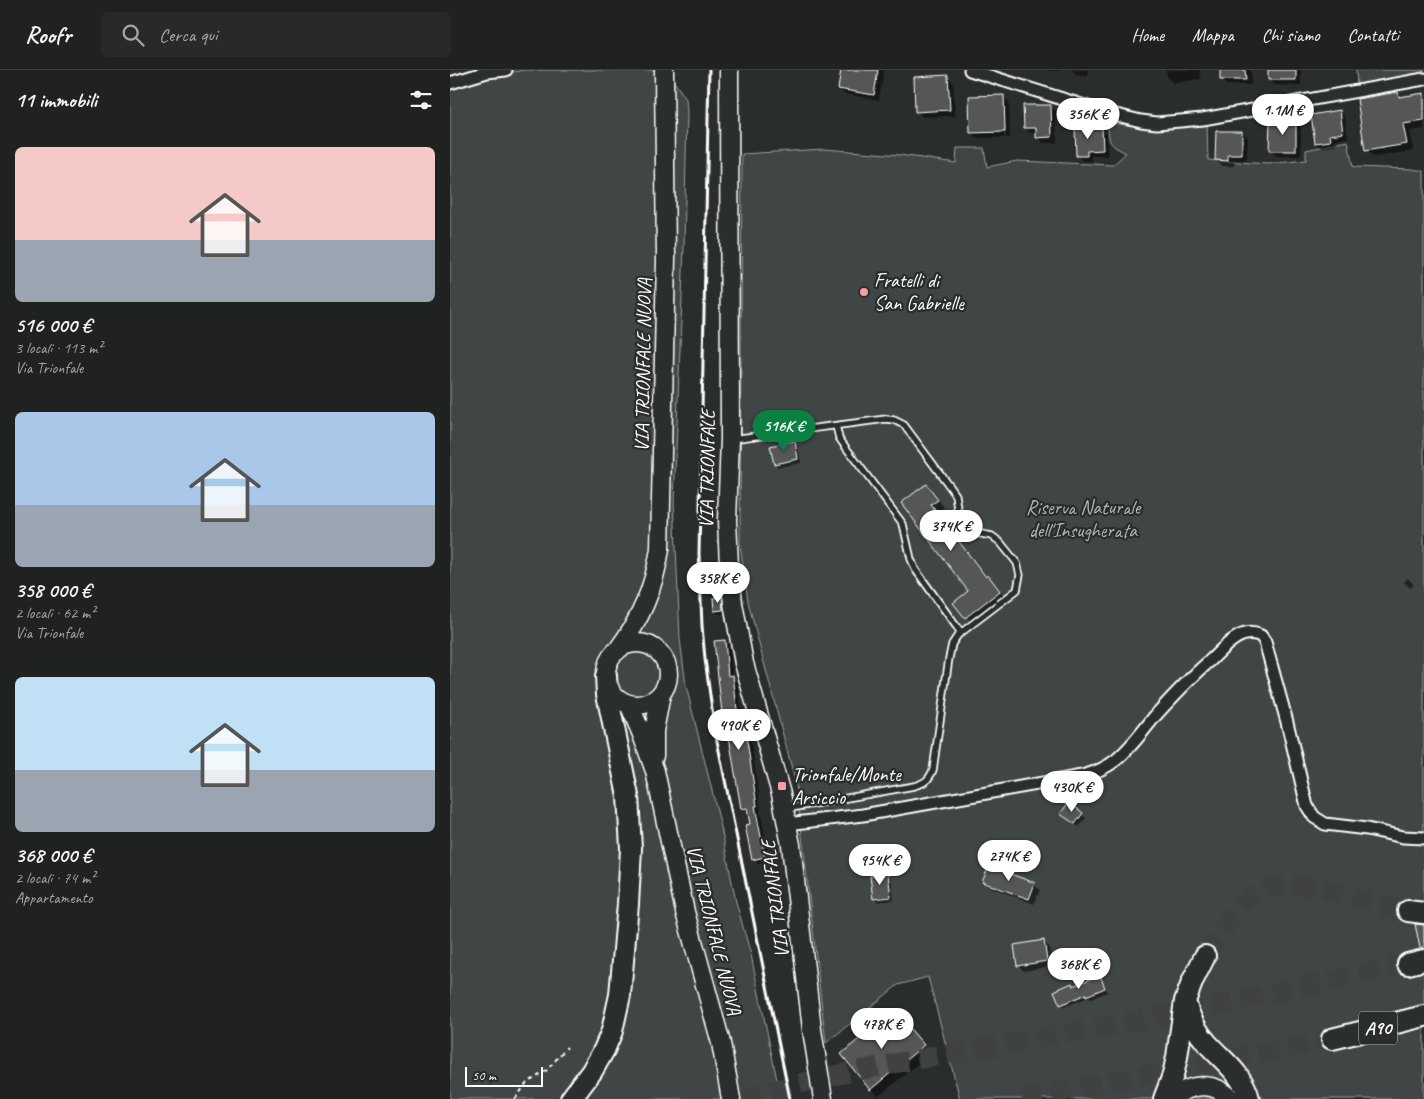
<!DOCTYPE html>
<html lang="it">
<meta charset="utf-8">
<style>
:root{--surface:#202222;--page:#282a2a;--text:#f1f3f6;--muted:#a2a4a5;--line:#3d3f40;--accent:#0b8043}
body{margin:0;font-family:Caveat,sans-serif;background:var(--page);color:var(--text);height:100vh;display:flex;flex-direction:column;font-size:19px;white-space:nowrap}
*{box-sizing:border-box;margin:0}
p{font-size:16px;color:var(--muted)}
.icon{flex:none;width:28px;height:28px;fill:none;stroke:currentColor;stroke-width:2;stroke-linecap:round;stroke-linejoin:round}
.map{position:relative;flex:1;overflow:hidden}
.panel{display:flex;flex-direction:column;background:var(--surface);width:450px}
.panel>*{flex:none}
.scale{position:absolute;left:15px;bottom:12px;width:78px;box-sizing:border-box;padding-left:5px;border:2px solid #fff;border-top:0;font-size:14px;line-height:18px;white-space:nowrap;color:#fff;-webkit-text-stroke:4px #2a2d2e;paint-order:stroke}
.price{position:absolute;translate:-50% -42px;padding:0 11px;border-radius:18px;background:#fff;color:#222;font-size:16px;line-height:32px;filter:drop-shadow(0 1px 2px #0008)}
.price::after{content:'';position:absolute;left:50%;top:30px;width:15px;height:11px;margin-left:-8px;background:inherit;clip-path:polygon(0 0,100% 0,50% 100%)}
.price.on{background:var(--accent);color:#fff}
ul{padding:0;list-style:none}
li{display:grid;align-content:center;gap:10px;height:265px;padding:0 15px}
li span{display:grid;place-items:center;height:155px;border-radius:8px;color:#555}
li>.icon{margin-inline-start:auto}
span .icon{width:90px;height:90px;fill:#fffc;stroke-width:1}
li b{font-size:21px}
h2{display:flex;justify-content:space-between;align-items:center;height:60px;padding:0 15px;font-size:21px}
header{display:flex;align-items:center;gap:30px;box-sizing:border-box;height:70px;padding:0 25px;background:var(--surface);border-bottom:1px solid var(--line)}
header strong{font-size:24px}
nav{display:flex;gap:28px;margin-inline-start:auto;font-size:18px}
.search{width:350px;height:45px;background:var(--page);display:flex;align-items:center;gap:12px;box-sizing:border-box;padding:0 18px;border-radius:8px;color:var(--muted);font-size:19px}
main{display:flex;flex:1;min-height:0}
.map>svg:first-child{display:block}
</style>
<header>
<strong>Roofr</strong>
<div class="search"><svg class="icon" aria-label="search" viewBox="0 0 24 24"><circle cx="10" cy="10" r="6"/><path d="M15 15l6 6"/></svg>Cerca qui</div>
<nav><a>Home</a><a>Mappa</a><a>Chi siamo</a><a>Contatti</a></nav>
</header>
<main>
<section class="panel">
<h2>11 immobili<svg class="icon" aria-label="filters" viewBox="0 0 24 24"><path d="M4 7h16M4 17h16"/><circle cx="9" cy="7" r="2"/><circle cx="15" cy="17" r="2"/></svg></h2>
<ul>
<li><span style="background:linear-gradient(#f6c9c9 60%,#9aa5b1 0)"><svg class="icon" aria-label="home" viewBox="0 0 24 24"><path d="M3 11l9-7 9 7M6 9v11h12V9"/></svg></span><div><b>516 000 €</b><p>3 locali · 113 m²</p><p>Via Trionfale</p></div></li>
<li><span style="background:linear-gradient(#a9c7e8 60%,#9aa5b1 0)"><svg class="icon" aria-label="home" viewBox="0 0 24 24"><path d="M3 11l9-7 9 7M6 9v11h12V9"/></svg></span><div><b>358 000 €</b><p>2 locali · 62 m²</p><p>Via Trionfale</p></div></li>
<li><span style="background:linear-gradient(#bfe0f5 60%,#9aa5b1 0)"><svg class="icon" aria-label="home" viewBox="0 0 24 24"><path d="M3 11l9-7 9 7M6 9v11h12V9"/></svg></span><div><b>368 000 €</b><p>2 locali · 74 m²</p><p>Appartamento</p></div></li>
</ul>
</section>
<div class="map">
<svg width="974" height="1029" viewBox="0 0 974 1029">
<rect width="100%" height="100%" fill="#2a2d2e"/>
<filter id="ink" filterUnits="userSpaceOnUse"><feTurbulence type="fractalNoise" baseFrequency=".02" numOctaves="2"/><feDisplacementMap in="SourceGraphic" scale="10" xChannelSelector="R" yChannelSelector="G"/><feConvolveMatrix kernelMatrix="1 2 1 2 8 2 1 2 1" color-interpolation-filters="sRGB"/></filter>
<g filter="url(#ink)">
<path fill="#414445" stroke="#a0a2a2" d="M74 0H216L236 29 237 44 234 175 224 431 230 569 236 616 271 757 286 832 301 885 331 1029H0V18L37 7Z
M906 0H974V3L907 15Z
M658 53C692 57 723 59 757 54L758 90 818 94 856 90V80L898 71 903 97 962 99 974 101V1029H510L478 907 448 915 376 973 346 714 298 532 290 474 292 84 374 79 450 85 506 93 507 78H534L537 97 567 91 663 95 676 83C658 74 659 73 658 53Z"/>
<path fill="#0007" d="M392 0H434L429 30 395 24 389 19Z
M598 0H610V1H599Z
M622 0H638V6H628Z
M716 0H750L751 9 723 13 717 7Z
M772 0H801V15H777L772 10Z
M819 0H851V16L825 15 819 10Z
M498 7 503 12 505 46 472 47 467 41Z
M948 23 953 28 974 25V59L960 61 963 81 924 87 916 80Z
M553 26 559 32 560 68H556L555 30H553L554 68H526L521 63Z
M601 36 606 42 607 73H593L588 67V63H580L575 57Z
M889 42 895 47 898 68 885 70 886 76 872 78 866 73Z
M845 52 851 58V86H826L821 80Z
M652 59 657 64 658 86H642V91H633L627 86Z
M792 62 798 68 797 90H784V96H772L767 90Z
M344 373 348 376 351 393 328 397 325 393Z
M476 416 494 437 488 443 537 508 545 514 556 529 523 554 505 533 520 521 453 434Z
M958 508 964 515 960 518 954 512Z
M271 529 275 532 276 543 269 544 265 540Z
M275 571 280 577 283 607 288 612 294 666 301 671 311 741H310L320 792 308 794 303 789 301 755 299 744 293 738 280 666 275 660Z
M619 734 636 748 629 757 615 747Z
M438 805 441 809 444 830 428 832 424 829Z
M534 812 584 814 590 820 584 834 540 817Z
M593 871 599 877 602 896 574 901 569 896Z
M649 907 653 910 657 922 641 929 639 927 614 937 611 934 624 917Z
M452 949 480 984 429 1026 421 1019Z"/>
<path fill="#555758" stroke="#fff" d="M391 0H428L424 25 388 19Z
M770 0H795L796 10H770Z
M818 0H846V10H818Z
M498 5 500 40 465 42 464 7Z
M948 22 949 27 974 23V51L953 54 957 74 915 81 907 29Z
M554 25 555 62 520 63 519 26Z
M573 35H601L602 67 586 68V58H574Z
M890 40 893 63 880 65 881 71 865 73 861 45Z
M820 51H846V81H819Z
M652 57 653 80 637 81V86H626L625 58Z
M766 61H792V85H778V91L765 90Z
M345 371 348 389 324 394 320 376Z
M476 414 488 430 481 435 536 507 538 505 550 521 515 548 503 533 518 521 451 433Z
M272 527 273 540 264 541 263 528Z
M275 570 278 606 283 605 290 665 296 664 307 736H305L315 787 302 790 295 755 300 754 297 738 291 739 278 661H274L264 571Z
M619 732 633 743 625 754 610 744Z
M539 796 585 813 579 829 532 812Z
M438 804 441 827 423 829 420 806Z
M965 854 974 855V877L970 878Z
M594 870 597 891 567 896 564 875Z
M650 905 655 918 636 926V924L610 935 604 921 622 913 623 916Z
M444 940 474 975 420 1020 391 984Z"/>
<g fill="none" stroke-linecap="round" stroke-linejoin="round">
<path stroke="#3f4243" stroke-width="20" stroke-dasharray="20 10" stroke-linecap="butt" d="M755 886C767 869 778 848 793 834 831 799 879 820 920 832 933 836 945 839 958 841
M292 1029C405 996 521 981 636 960 744 941 851 917 958 894
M572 1029 882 969"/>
<g stroke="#fff" stroke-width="9">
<path id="service" d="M386 356 389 368 394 375 453 454 461 489 465 499 511 563
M282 369 436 349 444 350 454 355 506 425 509 446 514 456 521 462 542 466 550 472 567 493 570 505 567 520 508 565 502 574 499 588 483 700C479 710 475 713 464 716L336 739"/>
</g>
<g stroke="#fff" stroke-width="15">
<path id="minor" d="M520 0 654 42 691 51 707 53 753 49 974 9
M0 13 37 2 56 0
M337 754 413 745 632 706C644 703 656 698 666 690 681 678 693 661 705 646 723 626 741 607 762 589 774 577 792 556 811 566L815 572 837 652 857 736 864 747 875 754 917 759 953 767 974 768"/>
</g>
<g stroke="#fff" stroke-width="21">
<path id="primary" d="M279 0 280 369 277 450 279 496 283 533 294 593 331 724 341 775 362 960 373 1029
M156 604a31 31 0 1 1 62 0a31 31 0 1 1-62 0Z
M167 581C191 549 204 518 210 479L216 188 214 0
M179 634 191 662 205 701 235 842 271 973 281 1029
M204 686V661L211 624
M721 1029C739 1014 764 1010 781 1029"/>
</g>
<g stroke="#fff" stroke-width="24">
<path id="motorway" d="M958 841 974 843
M958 894 974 890
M735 931C739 946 746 961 757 973 772 990 794 1005 799 1029
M882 969 974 946
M121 1029 142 1001 154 980 162 961 170 925 178 834 181 778 178 726 157 624 156 606
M714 1029 723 1005 727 987 735 931 743 910 755 886"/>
</g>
<path stroke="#fff" stroke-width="2" stroke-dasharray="4 4" stroke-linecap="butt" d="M65 1029 77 1013 96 1001 117 977"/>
<use href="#service" stroke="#2a2d2e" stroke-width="5.5"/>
<use href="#minor" stroke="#2a2d2e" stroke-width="11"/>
<use href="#primary" stroke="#2a2d2e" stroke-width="18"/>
<use href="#motorway" stroke="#2a2d2e" stroke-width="20"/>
<path stroke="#fff" stroke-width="3" d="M259 0 250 438 249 483 252 556 255 589 265 661 340 1029"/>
</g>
</g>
<g fill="#ff9aa2" stroke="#2a2d2e" stroke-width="2">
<circle cx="414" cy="222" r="5"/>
<rect x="327" y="711" width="10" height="10" rx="2.5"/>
</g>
<g text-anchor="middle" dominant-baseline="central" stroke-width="4.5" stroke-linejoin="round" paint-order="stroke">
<rect fill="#2a2d2e" stroke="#bfc0c0" stroke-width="1" x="909" y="941.5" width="38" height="33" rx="4"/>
<g font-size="19" font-weight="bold" fill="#fff">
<text x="928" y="958">A90</text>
</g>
<g font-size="20" fill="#fff" stroke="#2a2d2e" text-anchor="start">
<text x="424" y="210">Fratelli di<tspan x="424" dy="23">San Gabrielle</tspan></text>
<text x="342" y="704">Trionfale/Monte<tspan x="342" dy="23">Arsiccio</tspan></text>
</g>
<g font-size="20" fill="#fff" stroke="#2a2d2e">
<text transform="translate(193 295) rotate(-89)">VIA TRIONFALE NUOVA</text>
<text transform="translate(257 399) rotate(-89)">VIA TRIONFALE</text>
<text transform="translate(325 829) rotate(-97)">VIA TRIONFALE</text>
<text transform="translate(264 860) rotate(76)">VIA TRIONFALE NUOVA</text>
</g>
<g font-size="20" fill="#b3b4b5" stroke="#2a2d2e">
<text x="633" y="437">Riserva Naturale<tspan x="633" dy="23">dell'Insugherata</tspan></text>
</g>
</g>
</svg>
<div class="scale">50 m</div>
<b class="price" style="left:833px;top:66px">1.1M €</b>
<b class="price" style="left:638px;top:70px">356K €</b>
<b class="price on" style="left:334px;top:382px">516K €</b>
<b class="price" style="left:501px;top:482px">374K €</b>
<b class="price" style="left:268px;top:534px">358K €</b>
<b class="price" style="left:289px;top:681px">490K €</b>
<b class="price" style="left:622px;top:743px">430K €</b>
<b class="price" style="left:559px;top:812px">274K €</b>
<b class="price" style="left:430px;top:816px">954K €</b>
<b class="price" style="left:629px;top:920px">368K €</b>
<b class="price" style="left:432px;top:980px">478K €</b>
</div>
</main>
